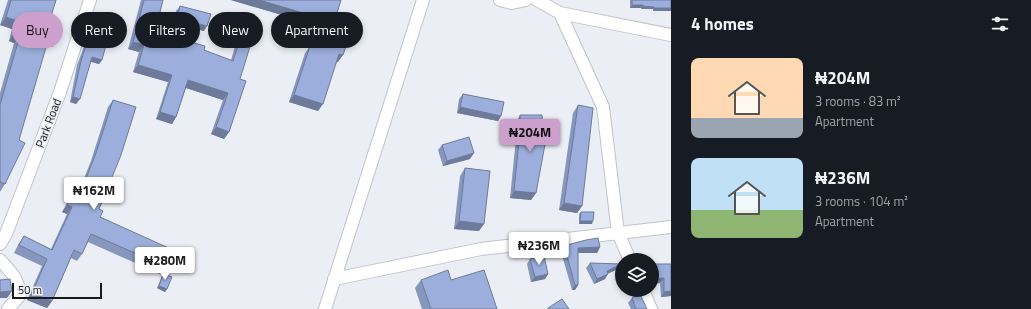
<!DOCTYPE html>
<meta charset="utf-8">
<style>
:root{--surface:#171b24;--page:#242831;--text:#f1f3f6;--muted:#9ea1a6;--accent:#cd9fcd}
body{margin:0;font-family:"Titillium Web",sans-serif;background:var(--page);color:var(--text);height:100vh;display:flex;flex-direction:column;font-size:15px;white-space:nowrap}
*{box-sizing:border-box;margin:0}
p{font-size:13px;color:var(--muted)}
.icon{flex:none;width:22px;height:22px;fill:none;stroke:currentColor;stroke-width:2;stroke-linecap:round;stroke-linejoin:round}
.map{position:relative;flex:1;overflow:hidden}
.side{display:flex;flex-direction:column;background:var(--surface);width:360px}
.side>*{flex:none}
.hud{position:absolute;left:12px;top:12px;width:380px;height:36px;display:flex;gap:8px}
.buttons{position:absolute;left:615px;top:253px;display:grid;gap:8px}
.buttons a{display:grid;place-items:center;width:44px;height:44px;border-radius:50%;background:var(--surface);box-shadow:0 2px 6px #0003;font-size:20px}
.scale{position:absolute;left:12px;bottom:10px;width:90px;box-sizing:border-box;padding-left:4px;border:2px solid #18191b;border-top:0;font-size:11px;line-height:14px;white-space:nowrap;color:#18191b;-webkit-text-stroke:3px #ebeef4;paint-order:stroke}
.price{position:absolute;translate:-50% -34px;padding:0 9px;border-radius:4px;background:#fff;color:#222;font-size:13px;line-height:26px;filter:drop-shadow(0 1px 2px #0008)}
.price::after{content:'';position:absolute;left:50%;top:24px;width:12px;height:9px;margin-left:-6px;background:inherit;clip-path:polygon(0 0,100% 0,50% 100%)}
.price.current{background:var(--accent);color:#111}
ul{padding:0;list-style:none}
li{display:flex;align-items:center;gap:12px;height:100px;padding:0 20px}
li span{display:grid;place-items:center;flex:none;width:112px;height:80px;border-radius:8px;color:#555}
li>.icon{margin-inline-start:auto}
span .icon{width:48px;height:48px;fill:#fffc;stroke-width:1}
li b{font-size:17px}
h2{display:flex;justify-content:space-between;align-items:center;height:48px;padding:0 20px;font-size:17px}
.tag{padding:0 14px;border-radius:18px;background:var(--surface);box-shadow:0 2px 6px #0003;font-size:14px;line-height:36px}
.tag.current{background:var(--accent);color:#111}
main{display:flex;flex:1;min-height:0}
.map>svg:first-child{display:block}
</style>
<main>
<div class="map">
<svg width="671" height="309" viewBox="0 0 671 309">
<rect width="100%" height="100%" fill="#ebeef4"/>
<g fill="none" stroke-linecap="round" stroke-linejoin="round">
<g stroke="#c1c3ca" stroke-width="14">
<path id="minor" d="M500 0 512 3 526 0
M537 0 560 13 671 35
M560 13 603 107 618 233 630 260
M0 244 6 234 60 92 90 0
M0 260C11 272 18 278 20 295L8 309
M334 279 481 249 671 227
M643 290 651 309
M325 309 423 0"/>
</g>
<use href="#minor" stroke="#fff" stroke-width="12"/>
</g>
<path fill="#8696bd" d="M8 0H56L48 26 58 39 52 47 46 45 5 184 0 192V93L14 43 9 41 12 29 0 25Z
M141 0H165H163L155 32 204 50 231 60 236 43 241 36 240 79 229 132 224 139 211 134 223 100 186 88 176 117 172 124 156 119 168 82 133 72 139 52 128 49Z
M231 0H341L333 26 338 62H336L318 111 289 102 305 53 310 46 312 47 319 26Z
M630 0H671L653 11V9H641L642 8H630Z
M180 6 204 31 173 23 176 11Z
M96 22 104 44 102 60 99 64 91 62 76 104 70 102 77 65 85 44 88 39 93 26Z
M463 94 501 116 498 121 457 113 459 99Z
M113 100 99 209 100 217 165 266 160 274 88 242 82 254 77 261 71 258 52 301 47 308 27 300 42 266 14 253 19 243 24 236 51 249 67 214 62 212 67 203 72 196 76 198 91 161 108 107Z
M578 105 582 206 577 213 559 210 573 113Z
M520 115 536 193 531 200 510 198 516 138V122Z
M442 145 470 159 443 166 438 150Z
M465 168 479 231 454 229 460 176Z
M581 212 592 224H579V214Z
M567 245 600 247 597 253H578V285L575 290H572L562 255 564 251 563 250Z
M530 259 548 274 545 279 531 282 527 264Z
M590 263 621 264 618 269 608 273 605 279 594 284 586 268Z
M671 264V296L661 297 660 283Z
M163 274 167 289 165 292 157 288 162 276Z
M421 280H451L497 309H422L415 288Z
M632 298 647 309H631L628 303Z"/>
<path fill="#6d7a9a" d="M231 0H259L324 19 319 26Z
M632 5H643L642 8H630Z
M643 6 654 7 653 9H641Z
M654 8H671V11H653Z
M6 17 18 21 12 29 0 25Z
M177 18 207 26 204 31 173 23Z
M14 33 20 35 14 43 9 41Z
M49 37 58 39 52 47 43 45Z
M133 42 144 45 139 52 128 49Z
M339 54 343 55 338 62 334 61Z
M92 57 102 60 99 64 89 61Z
M138 65 172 75 168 82 133 72Z
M188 80 228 93 223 100 183 87Z
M294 95 323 104 318 111 289 102Z
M73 97 80 99 76 104 70 102Z
M460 107 501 116 498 121 457 113Z
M160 112 176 117 172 124 156 119Z
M216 127 229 132 224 139 211 134Z
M474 153 470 159 443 166 447 161Z
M514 191 536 193 531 200 510 198Z
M564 203 582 206 577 213 559 210Z
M67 205 72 207 67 214 62 212Z
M459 221 484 224 479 231 454 229Z
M580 221H593L592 224H579Z
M600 247 597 253H574L578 248Z
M621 264 618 269 603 276 607 271Z
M548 274 545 279 531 282 535 277Z
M608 274 605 279 594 284 597 279Z
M664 278 660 283 652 284V279Z
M575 285H578L575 290H572Z
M159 286 167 289 165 292 157 288Z
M12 291 7 298H0V292Z
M671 291V296L661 297 664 292Z
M32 293 52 301 47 308 27 300Z"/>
<path fill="#9cafdc" stroke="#6d7a9a" d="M11 0H56L48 26 60 29 58 39 49 37 19 140 25 143 5 184 0 182V105L20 35 14 33 18 21 6 17Z
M144 0H163L155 32 205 46 204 50 233 61 241 36 252 40 240 79 246 81 229 132 216 127 228 93 188 80 176 117 160 112 172 75 138 65 144 45 133 42Z
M259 0H341L333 26 351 32 343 55 339 54 323 104 294 95 310 46 314 48 324 19Z
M632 0H671V8H654V7L643 6V5H632Z
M180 6 211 14 207 26 177 18Z
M96 22 110 27 104 44 106 45 102 60 92 57 80 99 73 97 81 61 88 39 89 40Z
M463 94 504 102 501 116 460 107Z
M113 100 136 107 121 155 99 209 103 211 100 217 173 250 165 266 91 234 82 254 74 250 52 301 32 293 47 259 19 245 24 236 52 250 72 207 67 205 72 196 78 199 96 153Z
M578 105 593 108 582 206 564 203Z
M520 115H542L544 139H546L536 193 514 191 520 131Z
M469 137 474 153 447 161 442 145Z
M465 168 490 171 484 224 459 221Z
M581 212H594L593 221H580Z
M598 238 600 247 578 248V285H575L565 249H568L567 245 586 240Z
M544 256 548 274 535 277 530 259Z
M590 263 621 264 607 271 608 274 597 279Z
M652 264H671V291L664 292V278L652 279Z
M448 270 451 280 484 270 497 309H431L421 280Z
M163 274 172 277 167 289 159 286Z
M10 279 12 291 0 292V280Z
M640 294 647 309H636L632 298Z
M562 299 569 309H548V308Z"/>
<g text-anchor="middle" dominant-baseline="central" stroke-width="3" stroke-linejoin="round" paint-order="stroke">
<g font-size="12" fill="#18191b" stroke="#ebeef4">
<text transform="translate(48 123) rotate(-69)">Park Road</text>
</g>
</g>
</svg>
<div class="buttons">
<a><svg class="icon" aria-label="layers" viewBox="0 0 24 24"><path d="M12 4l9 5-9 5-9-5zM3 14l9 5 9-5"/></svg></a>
</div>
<div class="scale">50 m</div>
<b class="price current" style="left:530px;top:153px">₦204M</b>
<b class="price" style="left:94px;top:211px">₦162M</b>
<b class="price" style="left:539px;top:266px">₦236M</b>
<b class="price" style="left:165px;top:281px">₦280M</b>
<div class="hud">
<a class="tag current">Buy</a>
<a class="tag">Rent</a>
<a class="tag">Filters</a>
<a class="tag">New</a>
<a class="tag">Apartment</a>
</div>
</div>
<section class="side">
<h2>4 homes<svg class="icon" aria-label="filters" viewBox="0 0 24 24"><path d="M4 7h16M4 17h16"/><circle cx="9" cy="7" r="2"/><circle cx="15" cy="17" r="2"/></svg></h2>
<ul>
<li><span style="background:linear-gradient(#ffd9b3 75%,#9aa5b1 0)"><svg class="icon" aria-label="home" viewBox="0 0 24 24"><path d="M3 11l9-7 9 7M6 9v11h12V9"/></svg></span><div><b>₦204M</b><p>3 rooms · 83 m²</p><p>Apartment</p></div></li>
<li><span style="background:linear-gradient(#bfe0f5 65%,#8fb573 0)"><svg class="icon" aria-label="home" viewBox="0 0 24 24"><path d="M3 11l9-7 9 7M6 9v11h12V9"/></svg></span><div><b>₦236M</b><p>3 rooms · 104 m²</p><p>Apartment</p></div></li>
</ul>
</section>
</main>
